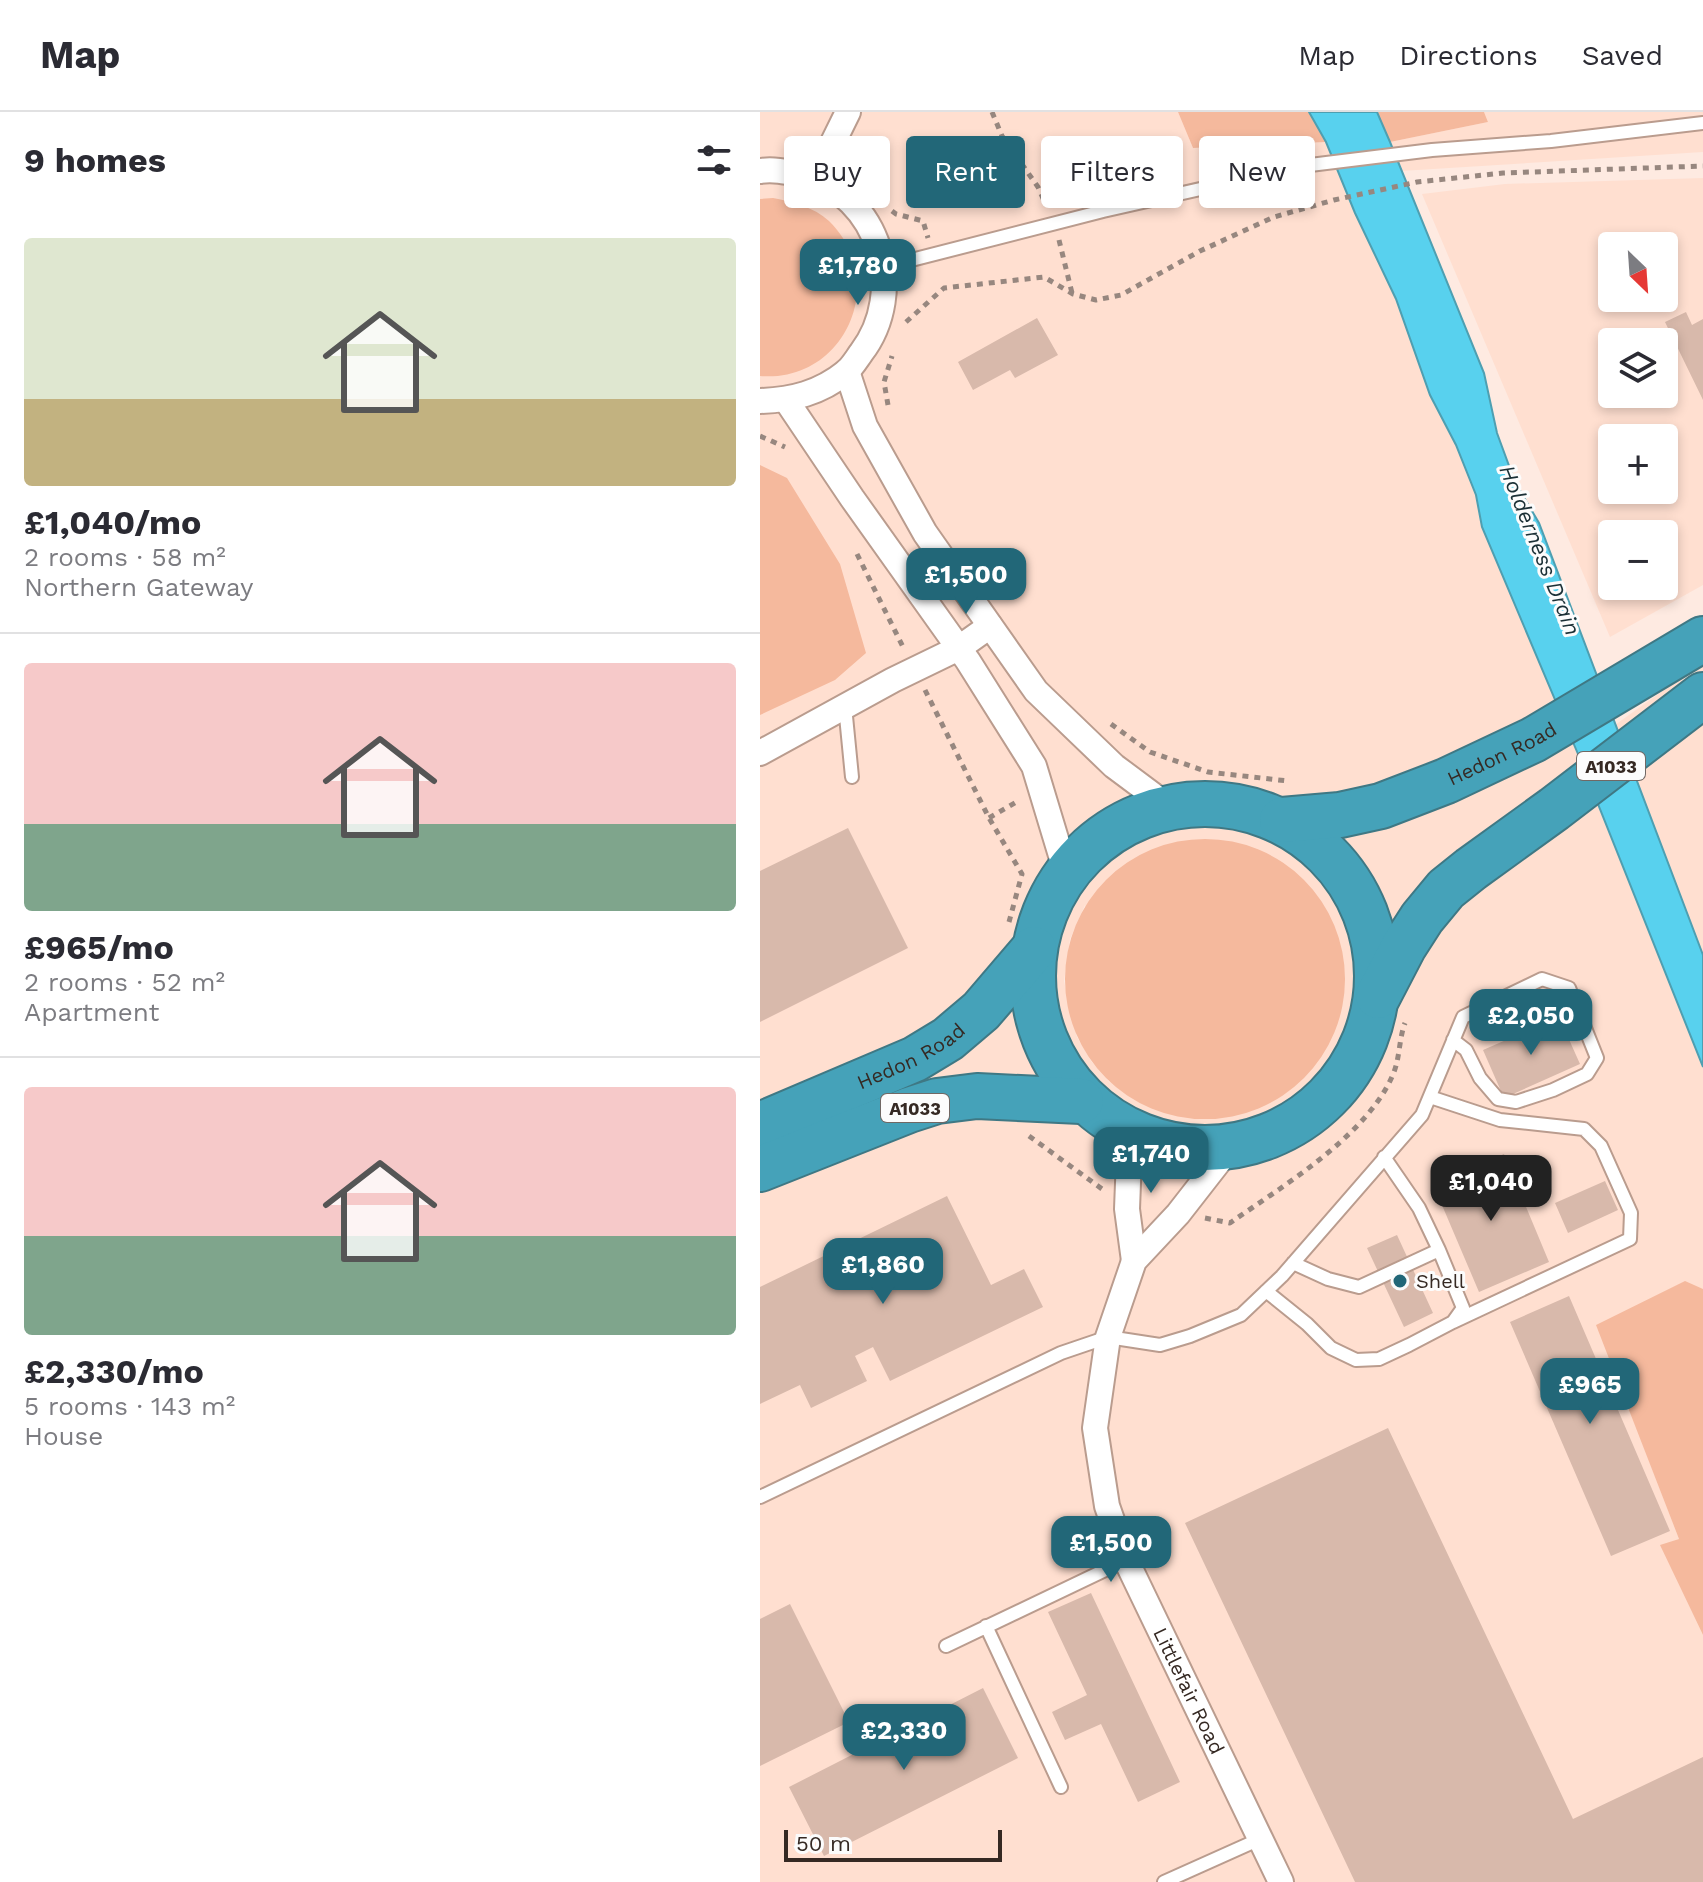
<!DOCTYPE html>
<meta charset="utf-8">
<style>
:root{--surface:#fff;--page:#f2f2f3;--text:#2b2b33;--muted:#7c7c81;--line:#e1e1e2;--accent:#226778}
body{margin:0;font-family:"Work Sans",sans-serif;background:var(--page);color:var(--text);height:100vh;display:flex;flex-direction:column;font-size:30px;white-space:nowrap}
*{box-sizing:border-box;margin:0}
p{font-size:26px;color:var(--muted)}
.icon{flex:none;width:44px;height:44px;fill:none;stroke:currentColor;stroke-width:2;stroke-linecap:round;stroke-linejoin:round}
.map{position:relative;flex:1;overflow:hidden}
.side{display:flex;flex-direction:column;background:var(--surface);width:760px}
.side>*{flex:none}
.guide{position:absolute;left:24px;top:24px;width:760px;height:72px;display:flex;gap:16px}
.needle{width:52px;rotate:155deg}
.buttons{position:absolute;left:838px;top:120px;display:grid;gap:16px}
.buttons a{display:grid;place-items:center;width:80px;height:80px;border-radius:8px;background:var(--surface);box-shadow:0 4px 12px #0003;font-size:40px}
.scale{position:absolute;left:24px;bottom:20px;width:218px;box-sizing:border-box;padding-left:8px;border:4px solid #352923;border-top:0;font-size:22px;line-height:28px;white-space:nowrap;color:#352923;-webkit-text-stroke:6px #fcfcfc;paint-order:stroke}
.price{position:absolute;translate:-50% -68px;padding:0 18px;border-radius:16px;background:var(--accent);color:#fff;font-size:26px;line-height:52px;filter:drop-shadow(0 2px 4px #0008)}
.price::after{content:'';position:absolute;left:50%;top:48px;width:24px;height:18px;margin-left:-12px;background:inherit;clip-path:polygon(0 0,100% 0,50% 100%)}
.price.on{background:#222;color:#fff}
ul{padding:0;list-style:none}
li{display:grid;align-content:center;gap:16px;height:424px;padding:0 24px}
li+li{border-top:2px solid var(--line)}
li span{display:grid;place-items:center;height:248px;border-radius:8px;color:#555}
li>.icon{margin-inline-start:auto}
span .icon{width:144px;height:144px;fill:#fffc;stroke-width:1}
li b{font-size:34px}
h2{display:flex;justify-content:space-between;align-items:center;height:96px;padding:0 24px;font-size:34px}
.chip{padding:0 28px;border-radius:8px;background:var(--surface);box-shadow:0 4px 12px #0003;font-size:28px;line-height:72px}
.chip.on{background:var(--accent);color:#fff}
header{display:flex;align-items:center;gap:48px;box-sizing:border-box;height:112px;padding:0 40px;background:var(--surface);border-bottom:2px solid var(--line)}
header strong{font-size:38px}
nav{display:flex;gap:44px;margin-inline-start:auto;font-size:28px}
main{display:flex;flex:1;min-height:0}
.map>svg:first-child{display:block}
</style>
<header>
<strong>Map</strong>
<nav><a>Map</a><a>Directions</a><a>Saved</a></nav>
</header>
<main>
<section class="side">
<h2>9 homes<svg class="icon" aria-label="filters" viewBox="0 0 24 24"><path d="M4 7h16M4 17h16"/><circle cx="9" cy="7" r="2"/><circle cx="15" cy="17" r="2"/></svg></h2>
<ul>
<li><span style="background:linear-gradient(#dfe7d0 65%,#c2b280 0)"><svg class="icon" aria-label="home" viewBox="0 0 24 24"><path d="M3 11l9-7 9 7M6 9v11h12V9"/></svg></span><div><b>£1,040/mo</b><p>2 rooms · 58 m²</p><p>Northern Gateway</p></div></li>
<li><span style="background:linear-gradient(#f6c9c9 65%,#7fa58c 0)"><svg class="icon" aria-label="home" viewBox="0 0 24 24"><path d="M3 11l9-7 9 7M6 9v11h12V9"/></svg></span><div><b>£965/mo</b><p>2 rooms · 52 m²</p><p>Apartment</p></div></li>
<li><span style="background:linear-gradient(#f6c9c9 60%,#7fa58c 0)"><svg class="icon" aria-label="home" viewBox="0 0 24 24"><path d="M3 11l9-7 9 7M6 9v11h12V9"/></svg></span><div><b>£2,330/mo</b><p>5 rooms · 143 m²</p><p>House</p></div></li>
</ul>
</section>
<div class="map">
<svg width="943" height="1770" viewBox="0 0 943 1770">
<rect width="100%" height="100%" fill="#feeae1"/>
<path fill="#ffdfd0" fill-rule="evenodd" d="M0 0H418L433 36 566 30 595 101 636 187 670 283 696 333 716 383 723 414 818 642 943 955V1177L924 1170 837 1213 919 1427 901 1434 943 1523V1770H0ZM325 793 350 971 331 949 317 925 304 869 310 827Z
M724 0H943V40L641 59 630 30 728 10Z
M943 66V473L850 525 662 82 745 72ZM852 134H904V186H852ZM852 230H904V282H852ZM852 326H904V378H852ZM852 422H904V474H852Z
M943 550V843L855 613Z"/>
<path fill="#f5b99d" d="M418 0H549L566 30 433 36Z
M617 0H724L728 10 630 30Z
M13 86C33 90 54 95 69 109 130 169 85 271 0 264V87Z
M0 353 27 366 80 452 106 541 75 568 0 603Z
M305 867a140 140 0 1 1 280 0a140 140 0 1 1-280 0Z
M925 1169 943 1177V1523L900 1433 919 1427 836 1213Z"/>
<path fill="#58d1ee" stroke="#4e9fb1" stroke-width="2" d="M549 0H617L630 30 724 261 737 321 755 370 779 411 943 843V955L818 642 722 415 716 383 696 333 670 283 636 187 595 101 566 30Z"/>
<path fill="#d8b9ab" d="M926 200 932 213 943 207V288L905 210Z
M277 206 298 243 255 266 250 258 213 278 198 250Z
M88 716 148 836 0 910V759Z
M799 905 820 952 744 986 723 938Z
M744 1042 789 1150 719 1180 673 1072Z
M845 1069 858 1098 808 1121 795 1091Z
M187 1084 231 1173 264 1157 283 1195 130 1269 113 1235 95 1244 107 1269 51 1296 40 1273 0 1292V1175Z
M637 1123 673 1201 644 1215 607 1136Z
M809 1184 910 1419 851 1444 750 1210Z
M628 1316 813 1707 943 1645V1770H595L425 1411Z
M331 1481 420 1670 378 1690 341 1612 305 1628 292 1600 327 1583 288 1500Z
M30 1492 89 1610 0 1654V1507Z
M223 1576 258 1646 64 1744 29 1675Z"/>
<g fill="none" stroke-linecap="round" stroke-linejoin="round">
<g stroke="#ba9c8e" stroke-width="16">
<path id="lane" d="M124 155 343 99 542 54 672 38 791 29 943 11
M85 594 92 665
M670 985 740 1008 824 1017 841 1034 871 1101 870 1127 693 1210
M533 1151 568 1167 599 1175 679 1138 659 1096 624 1045
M506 1179 547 1212 571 1236 596 1248 619 1247 649 1233 693 1210 703 1196 679 1138
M0 1385 301 1241 348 1225 400 1233 430 1224 481 1203 522 1164 662 1003 703 905 782 867 809 876 837 946 827 962 793 978 756 990 738 987 720 966 706 938 693 928
M226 1514 301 1675
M186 1534 366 1448
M404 1770 500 1727"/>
</g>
<g stroke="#ba9c8e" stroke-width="28">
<g id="street">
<path d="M0 59C15 57 27 60 42 63 120 82 148 180 101 241 96 248 92 255 86 260 60 281 32 288 0 289"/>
<path d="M55 67 88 0"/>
<path d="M87 259 105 314 165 421 276 579 354 654 409 695"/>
<path d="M26 288 92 386 208 549 274 654 306 760"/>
<path d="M0 641 133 568 199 536 230 514"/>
<path d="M370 1019 367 1097 374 1149"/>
<path id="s1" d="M471 1034 418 1102 374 1149 348 1225 335 1316 347 1394 366 1448 521 1770"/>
</g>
</g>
<g stroke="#3f7884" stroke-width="48">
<g id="highway">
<circle cx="445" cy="864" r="172"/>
<path id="s2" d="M522 708 580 703 621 694 686 669 773 628 943 527"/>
<path d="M618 884 644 834 662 806 686 777 711 757 794 697 943 583"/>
<path id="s3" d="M0 1013 155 947 188 927 221 899 274 837"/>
<path d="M0 1057 149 998 177 989 217 984 321 989"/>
</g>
</g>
<path stroke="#97877f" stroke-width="5" stroke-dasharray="6 6" stroke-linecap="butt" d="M232 0 242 24 278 75 286 93
M102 34V60L106 67
M132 99 136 102 163 109 168 126
M299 128 312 181
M146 210 184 176 284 165 313 182 336 188 361 183 440 139 514 105 574 88 657 70 743 61 943 54
M128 293 124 270 132 244
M0 324 25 335
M97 442 144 537
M165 578 229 706 262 762 249 810
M351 612 390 640 448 660 528 669
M229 706 258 689
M269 1024 342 1077
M445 1106 470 1111C524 1073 609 1023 634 960 640 944 639 927 645 911"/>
<use href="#lane" stroke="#fff" stroke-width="12"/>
<use href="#street" stroke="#fff" stroke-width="24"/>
<use href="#highway" stroke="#45a2b9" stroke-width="44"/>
</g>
<circle fill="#226778" stroke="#fcfcfc" stroke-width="3" cx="640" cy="1169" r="8"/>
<g text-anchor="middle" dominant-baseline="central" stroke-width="6" stroke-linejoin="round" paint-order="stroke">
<g fill="#fcfcfc" stroke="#716864" stroke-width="2">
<rect x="817" y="640" width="68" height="28" rx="6"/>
<rect x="121" y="982" width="68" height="28" rx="6"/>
</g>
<g font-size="18" font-weight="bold" fill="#352923">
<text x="851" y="654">A1033</text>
<text x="155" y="996">A1033</text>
</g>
<g font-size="20" fill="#352923" stroke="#fcfcfc">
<text stroke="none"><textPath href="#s2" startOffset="232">Hedon Road</textPath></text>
<text stroke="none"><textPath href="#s3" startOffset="166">Hedon Road</textPath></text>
<text stroke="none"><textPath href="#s1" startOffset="604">Littlefair Road</textPath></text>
</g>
<g font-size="20" fill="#352923" stroke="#fcfcfc" text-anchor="start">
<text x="656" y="1169">Shell</text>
</g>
<g font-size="22" font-style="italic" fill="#1b3036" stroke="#fcfcfc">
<text transform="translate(780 438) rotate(68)">Holderness Drain</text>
</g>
</g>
</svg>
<div class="buttons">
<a><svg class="needle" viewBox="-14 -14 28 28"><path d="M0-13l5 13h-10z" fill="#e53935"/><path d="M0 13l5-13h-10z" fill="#7c7c81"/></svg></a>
<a><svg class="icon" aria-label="layers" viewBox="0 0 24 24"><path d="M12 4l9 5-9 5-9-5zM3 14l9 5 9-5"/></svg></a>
<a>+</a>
<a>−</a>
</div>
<div class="scale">50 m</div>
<b class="price" style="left:98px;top:195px">£1,780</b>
<b class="price" style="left:206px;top:504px">£1,500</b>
<b class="price" style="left:771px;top:945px">£2,050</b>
<b class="price" style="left:391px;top:1083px">£1,740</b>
<b class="price on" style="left:731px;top:1111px">£1,040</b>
<b class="price" style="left:123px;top:1194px">£1,860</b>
<b class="price" style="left:830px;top:1314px">£965</b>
<b class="price" style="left:351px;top:1472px">£1,500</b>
<b class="price" style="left:144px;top:1660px">£2,330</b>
<div class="guide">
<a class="chip">Buy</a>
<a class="chip on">Rent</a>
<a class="chip">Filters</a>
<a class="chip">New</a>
</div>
</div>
</main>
